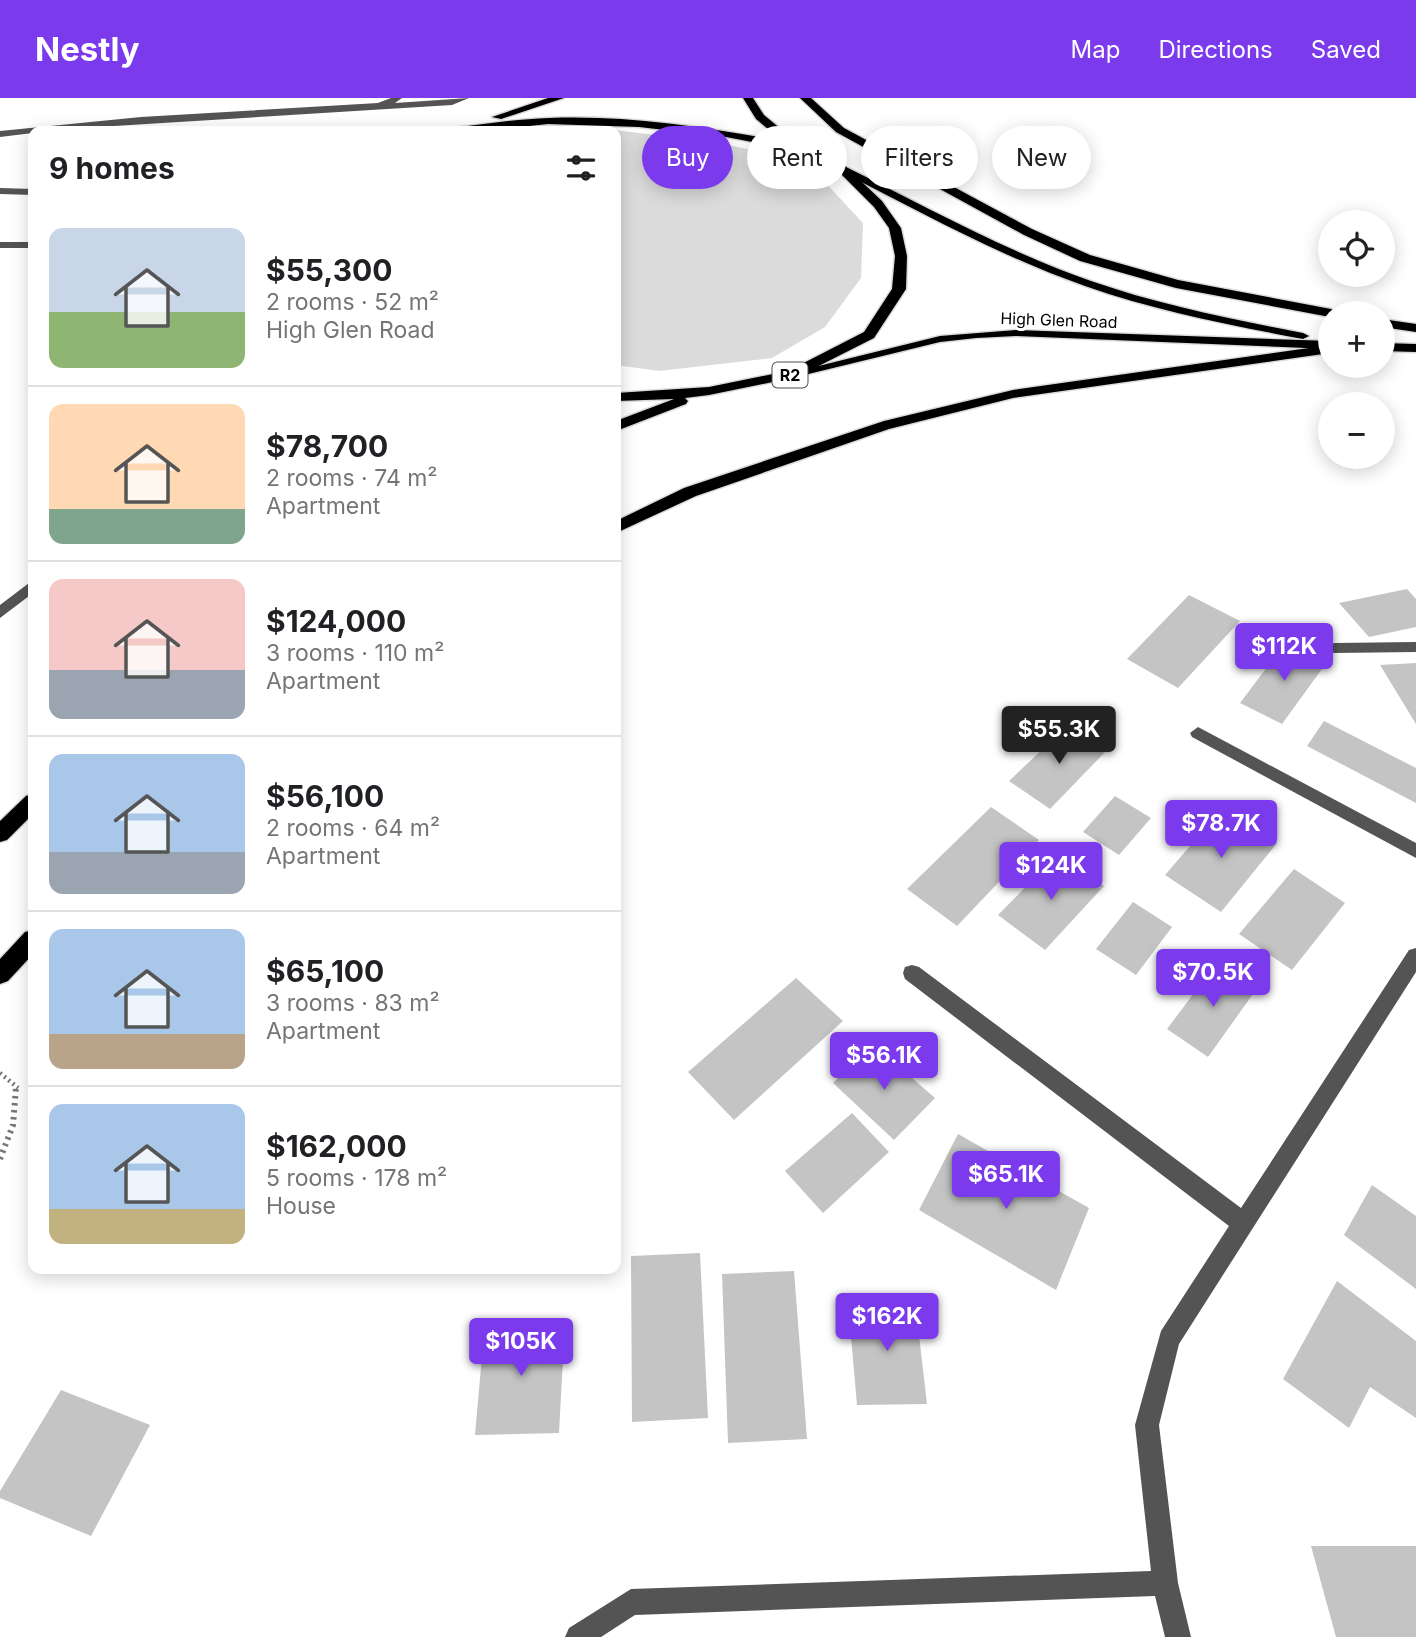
<!DOCTYPE html>
<meta charset="utf-8">
<style>
:root{--surface:#fff;--page:#f6f6f6;--text:#202124;--muted:#757577;--line:#e0e0e0;--accent:#7c3aed}
body{margin:0;font-family:Inter,sans-serif;background:var(--page);color:var(--text);height:100vh;display:flex;flex-direction:column;font-size:26px;white-space:nowrap}
*{box-sizing:border-box;margin:0}
p{font-size:23px;color:var(--muted)}
.icon{flex:none;width:38px;height:38px;fill:none;stroke:currentColor;stroke-width:2;stroke-linecap:round;stroke-linejoin:round}
.map{position:relative;flex:1;overflow:hidden}
.details{position:absolute;left:28px;top:28px;width:593px;height:1148px;display:flex;flex-direction:column;background:var(--surface);border-radius:14px;box-shadow:0 4px 18px #0003}
.details>*{flex:none}
.guide{position:absolute;left:642px;top:28px;width:665px;height:63px;display:flex;gap:14px}
.buttons{position:absolute;left:1318px;top:112px;display:grid;gap:14px}
.buttons a{display:grid;place-items:center;width:77px;height:77px;border-radius:50%;background:var(--surface);box-shadow:0 4px 18px #0003;font-size:35px}
.price{position:absolute;translate:-50% -60px;padding:0 16px;border-radius:7px;background:var(--accent);color:#fff;font-size:23px;line-height:46px;filter:drop-shadow(0 2px 4px #0008)}
.price::after{content:'';position:absolute;left:50%;top:42px;width:21px;height:16px;margin-left:-10px;background:inherit;clip-path:polygon(0 0,100% 0,50% 100%)}
.price.on{background:#222;color:#fff}
ul{padding:0;list-style:none}
li{display:flex;align-items:center;gap:21px;height:175px;padding:0 21px}
li+li{border-top:2px solid var(--line)}
li span{display:grid;place-items:center;flex:none;width:196px;height:140px;border-radius:14px;color:#555}
li>.icon{margin-inline-start:auto}
span .icon{width:84px;height:84px;fill:#fffc;stroke-width:1}
li b{font-size:30px}
h2{display:flex;justify-content:space-between;align-items:center;height:84px;padding:0 21px;font-size:30px}
.chip{padding:0 24px;border-radius:32px;background:var(--surface);box-shadow:0 4px 18px #0003;font-size:24px;line-height:63px}
.chip.on{background:var(--accent);color:#fff}
header{display:flex;align-items:center;gap:42px;box-sizing:border-box;height:98px;padding:0 35px;background:var(--accent);color:#fff}
header strong{font-size:33px}
nav{display:flex;gap:38px;margin-inline-start:auto;font-size:24px}
.map>svg:first-child{display:block}
</style>
<header>
<strong>Nestly</strong>
<nav><a>Map</a><a>Directions</a><a>Saved</a></nav>
</header>
<div class="map">
<svg width="1416" height="1539" viewBox="0 0 1416 1539">
<rect width="100%" height="100%" fill="#fff"/>
<path fill="#dbdbdb" d="M615 32 719 45 806 64 863 125 861 180 825 229 772 260 659 273 616 267V33H592Z"/>
<path fill="#c4c4c4" d="M1407 491 1416 501V529L1369 539 1339 505Z
M1189 497 1240 523 1178 590 1127 561Z
M1286 544 1327 564 1282 626 1240 605Z
M1416 565V626L1380 567Z
M1324 623 1416 670V705L1307 648Z
M1068 627 1108 651 1050 711 1009 683Z
M1115 698 1151 720 1119 757 1083 734Z
M991 709 1039 742 957 828 907 791Z
M1222 711 1277 745 1221 814 1165 777Z
M1058 756 1104 788 1045 852 998 817Z
M1294 771 1345 805 1292 872 1239 836Z
M1133 804 1172 829 1136 877 1096 851Z
M1218 863 1258 889 1208 959 1167 931Z
M796 880 843 923 734 1022 688 974Z
M873 946 935 1000 894 1042 833 985Z
M852 1015 889 1054 823 1115 785 1073Z
M958 1036 1089 1110 1056 1192 919 1112Z
M1372 1087 1416 1118V1191L1344 1137Z
M700 1155 708 1320 632 1324 631 1158Z
M794 1173 807 1341 728 1345 722 1176Z
M1337 1183 1416 1243V1320L1370 1289 1349 1330 1283 1281Z
M915 1203 927 1306 857 1307 848 1204Z
M565 1223 559 1335 475 1337 485 1224Z
M61 1292 150 1327 91 1438 0 1400V1393Z
M1311 1448H1416V1539H1336Z"/>
<g fill="none" stroke-linecap="round" stroke-linejoin="round">
<g stroke="#dbdbdb" stroke-width="3">
<path id="major" d="M838 68H844C925 108 1005 153 1091 183 1160 207 1231 221 1303 235L1309 238 1303 241C1229 227 1156 213 1085 188 999 158 919 113 838 72Z
M1016 232 1330 243V251L1016 238 976 240 940 244 792 280 786 276 940 238Z
M1382 245 1416 246V254L1382 253Z"/>
</g>
<g stroke="#dbdbdb" stroke-width="3">
<path id="highway" d="M548 0H564L501 21 492 19Z
M743 0H753L764 17 799 46 845 68 882 103 901 130 907 158 906 191 874 240 797 279 709 297 685 300 688 303 686 306 616 333V323L674 301 616 303V295L709 289 788 273 864 234 892 191 895 158 889 130 874 109 837 72 794 52 726 39 639 29 548 26 482 33H447L453 30C485 26 517 21 549 20 627 17 705 29 782 43L756 21Z
M800 0H811L844 30 1032 131 1090 157 1178 182 1331 211 1338 215H1330V219L1176 190 1080 163 1024 137 836 34Z
M1382 221 1416 226V234L1382 229Z
M1330 247V255L1013 300 889 331 696 398 616 435V423L684 390 884 323 1013 292Z
M33 696V716L7 742 0 744V723L26 698Z
M33 832V856L8 883 0 886V861L25 834Z"/>
</g>
<path stroke="#767676" stroke-width="4.5" stroke-dasharray="2 3.5" stroke-linecap="butt" d="M0 975 18 990"/>
<path stroke="#767676" stroke-width="6" stroke-dasharray="2.5 4.5" stroke-linecap="butt" d="M0 1061 13 1027 16 989"/>
<path fill="#545454" fill-rule="evenodd" d="M391 0H402L395 5 469 0 452 7 33 33V35L0 39V33L141 19 378 5Z
M0 90 33 91V97L0 96Z
M0 144H33V150H0Z
M33 482V495L0 520V507Z
M1416 544V554L1334 555 1326 550 1334 545Z
M1198 629 1416 745V760L1192 639 1190 635Z
M1416 850V874L1179 1246 1159 1327 1178 1485 1191 1539H1165L1155 1498 635 1517 601 1539H565L569 1530 631 1491 1151 1473 1135 1327 1161 1233 1229 1128 905 881 903 875 905 869 912 867 919 869 1241 1110 1409 852Z"/>
<use href="#major" fill="#000" fill-rule="evenodd"/>
<use href="#highway" fill="#000" fill-rule="evenodd"/>
</g>
<g text-anchor="middle" dominant-baseline="central" stroke-width="6" stroke-linejoin="round" paint-order="stroke">
<g font-size="16" fill="#000" stroke="#fff">
<text transform="translate(1059 222) rotate(2)">High Glen Road</text>
</g>
<rect fill="#fff" stroke="#4c4c4c" stroke-width="2" x="772.5" y="264.5" width="35" height="25" rx="5"/>
<g font-size="16" font-weight="bold" fill="#000">
<text x="790" y="277">R2</text>
</g>
</g>
</svg>
<div class="buttons">
<a><svg class="icon" aria-label="locate" viewBox="0 0 24 24"><circle cx="12" cy="12" r="6"/><path d="M12 2v4M12 18v4M2 12h4M18 12h4"/></svg></a>
<a>+</a>
<a>−</a>
</div>
<b class="price" style="left:1284px;top:585px">$112K</b>
<b class="price on" style="left:1059px;top:668px">$55.3K</b>
<b class="price" style="left:1221px;top:762px">$78.7K</b>
<b class="price" style="left:1051px;top:804px">$124K</b>
<b class="price" style="left:1213px;top:911px">$70.5K</b>
<b class="price" style="left:884px;top:994px">$56.1K</b>
<b class="price" style="left:1006px;top:1113px">$65.1K</b>
<b class="price" style="left:887px;top:1255px">$162K</b>
<b class="price" style="left:521px;top:1280px">$105K</b>
<div class="guide">
<a class="chip on">Buy</a>
<a class="chip">Rent</a>
<a class="chip">Filters</a>
<a class="chip">New</a>
</div>
<section class="details">
<h2>9 homes<svg class="icon" aria-label="filters" viewBox="0 0 24 24"><path d="M4 7h16M4 17h16"/><circle cx="9" cy="7" r="2"/><circle cx="15" cy="17" r="2"/></svg></h2>
<ul>
<li><span style="background:linear-gradient(#c9d6e8 60%,#8fb573 0)"><svg class="icon" aria-label="home" viewBox="0 0 24 24"><path d="M3 11l9-7 9 7M6 9v11h12V9"/></svg></span><div><b>$55,300</b><p>2 rooms · 52 m²</p><p>High Glen Road</p></div></li>
<li><span style="background:linear-gradient(#ffd9b3 75%,#7fa58c 0)"><svg class="icon" aria-label="home" viewBox="0 0 24 24"><path d="M3 11l9-7 9 7M6 9v11h12V9"/></svg></span><div><b>$78,700</b><p>2 rooms · 74 m²</p><p>Apartment</p></div></li>
<li><span style="background:linear-gradient(#f6c9c9 65%,#9aa5b1 0)"><svg class="icon" aria-label="home" viewBox="0 0 24 24"><path d="M3 11l9-7 9 7M6 9v11h12V9"/></svg></span><div><b>$124,000</b><p>3 rooms · 110 m²</p><p>Apartment</p></div></li>
<li><span style="background:linear-gradient(#a9c7e8 70%,#9aa5b1 0)"><svg class="icon" aria-label="home" viewBox="0 0 24 24"><path d="M3 11l9-7 9 7M6 9v11h12V9"/></svg></span><div><b>$56,100</b><p>2 rooms · 64 m²</p><p>Apartment</p></div></li>
<li><span style="background:linear-gradient(#a9c7e8 75%,#b9a48a 0)"><svg class="icon" aria-label="home" viewBox="0 0 24 24"><path d="M3 11l9-7 9 7M6 9v11h12V9"/></svg></span><div><b>$65,100</b><p>3 rooms · 83 m²</p><p>Apartment</p></div></li>
<li><span style="background:linear-gradient(#a9c7e8 75%,#c2b280 0)"><svg class="icon" aria-label="home" viewBox="0 0 24 24"><path d="M3 11l9-7 9 7M6 9v11h12V9"/></svg></span><div><b>$162,000</b><p>5 rooms · 178 m²</p><p>House</p></div></li>
</ul>
</section>
</div>
